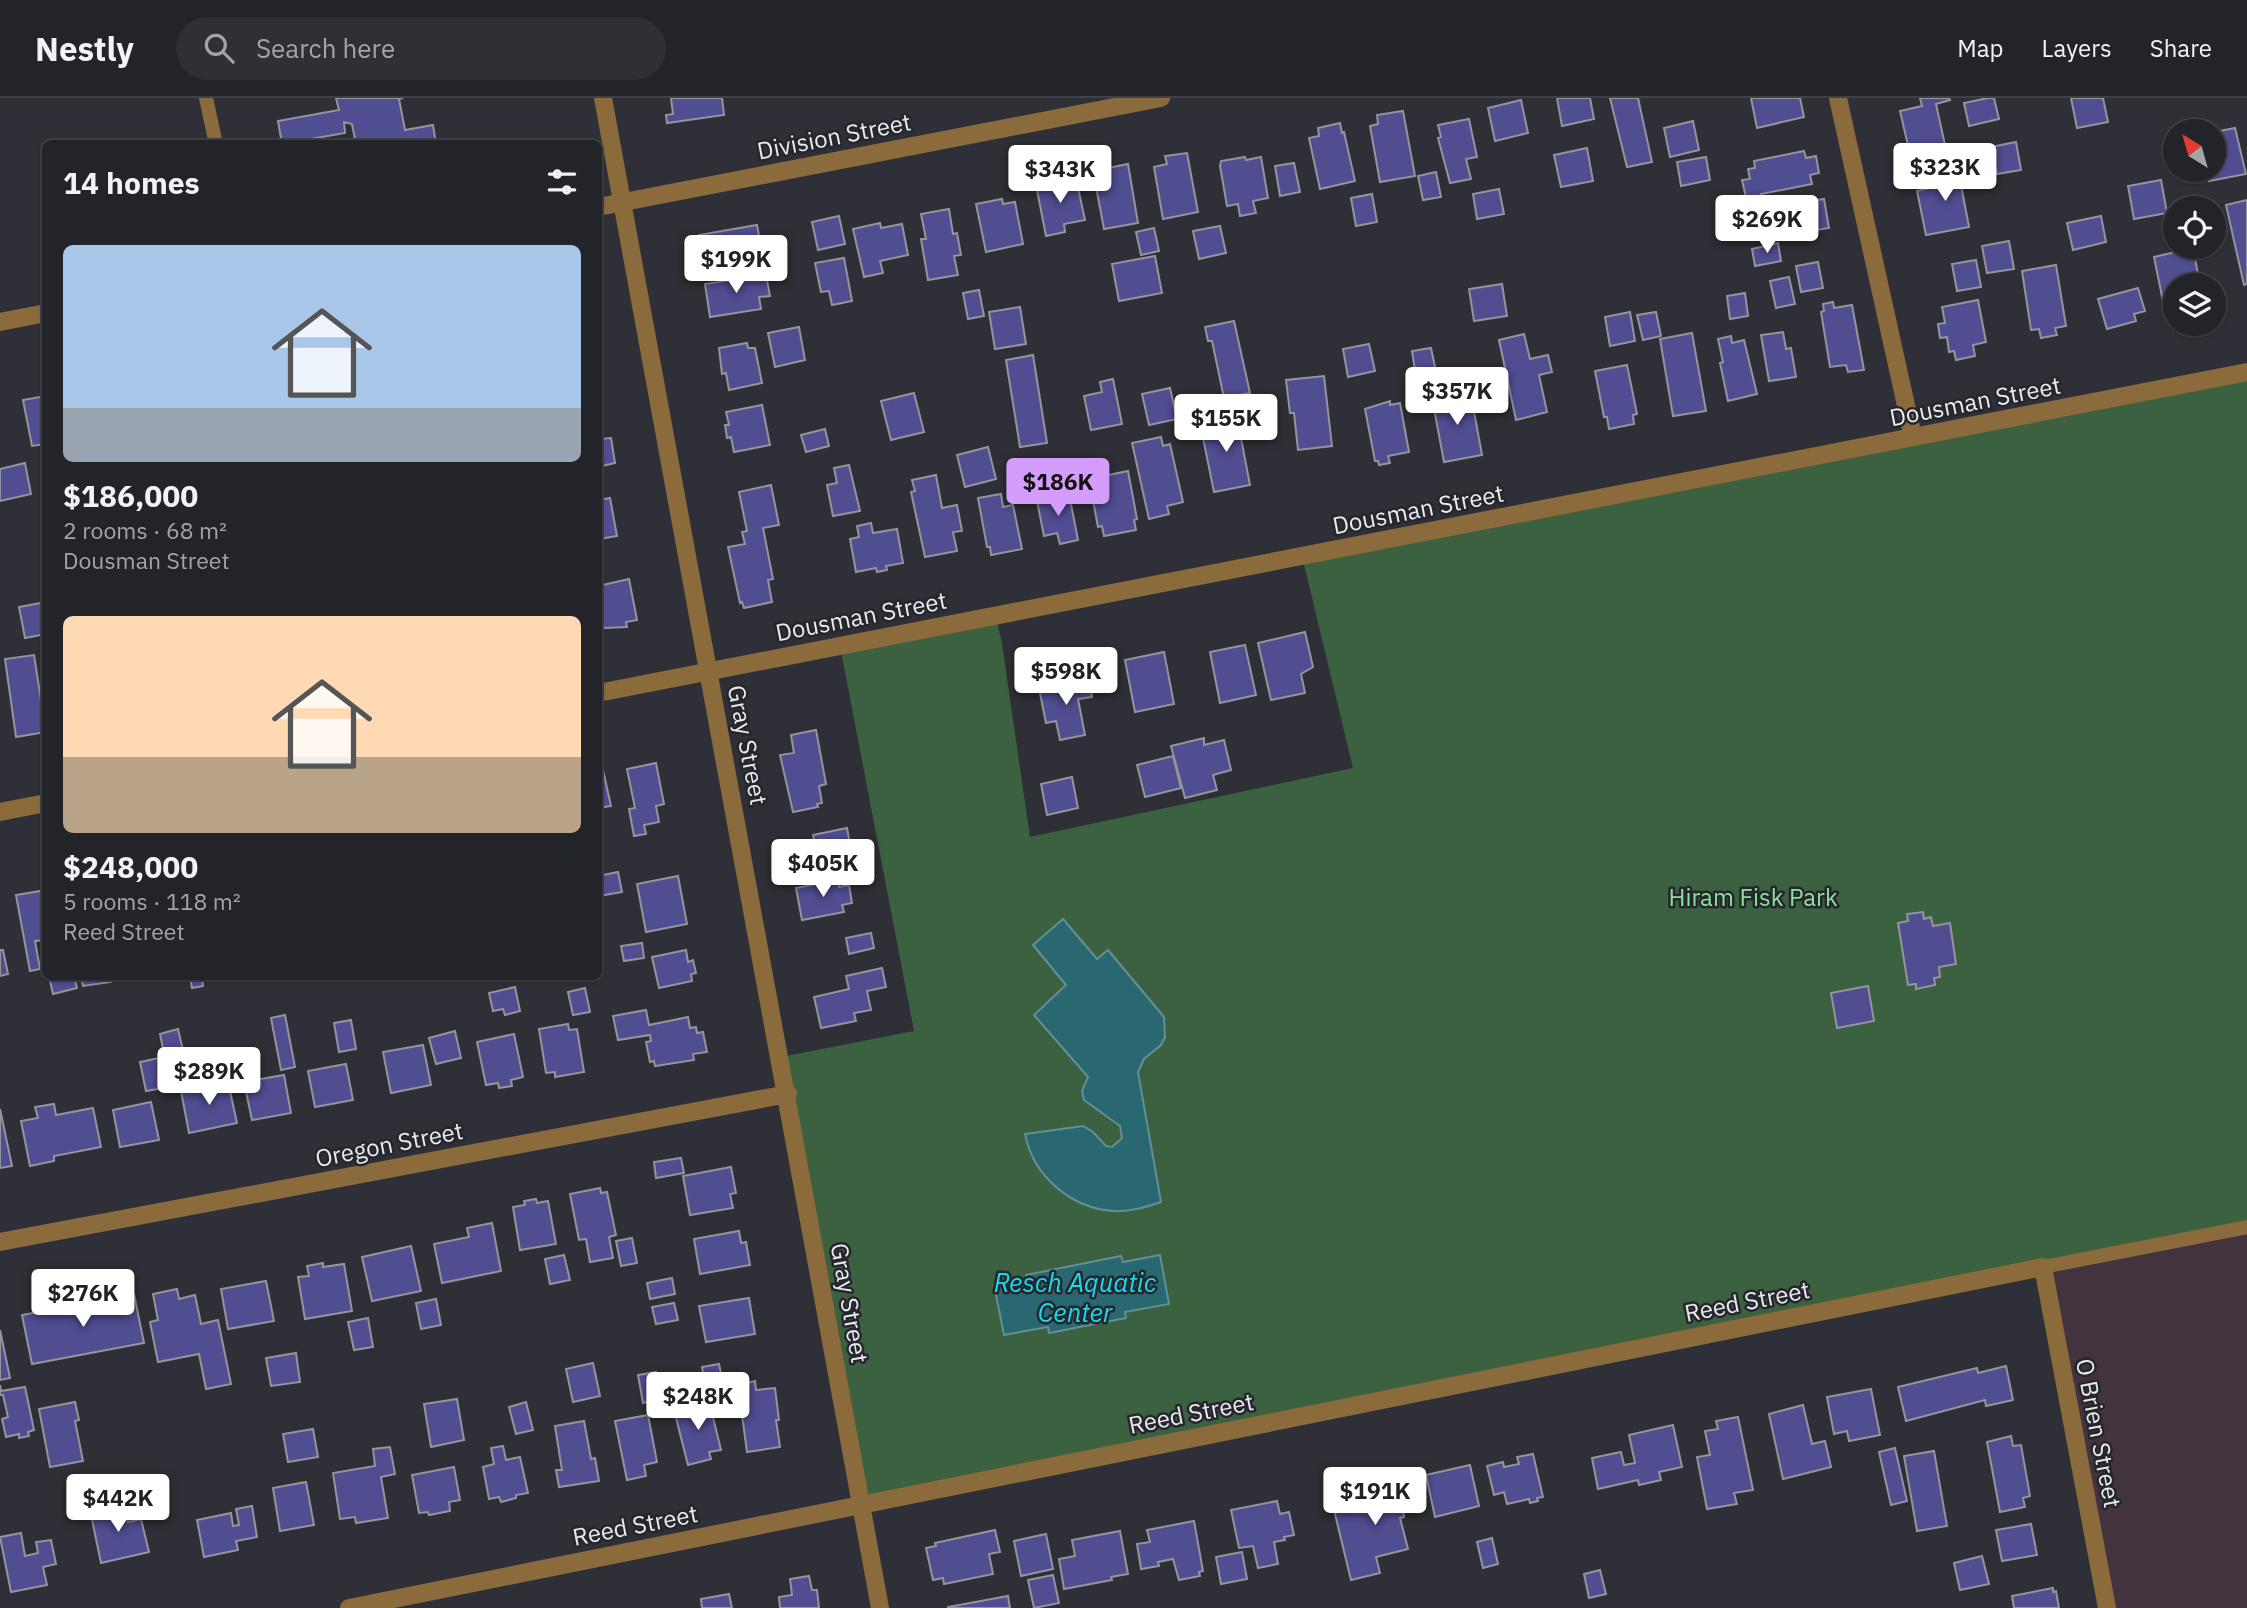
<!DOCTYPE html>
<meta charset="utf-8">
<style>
:root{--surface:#232429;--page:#2f3035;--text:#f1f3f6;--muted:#a3a4a8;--line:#404146;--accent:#d49cfb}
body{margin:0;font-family:"IBM Plex Sans",sans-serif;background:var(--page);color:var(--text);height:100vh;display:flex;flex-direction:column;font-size:26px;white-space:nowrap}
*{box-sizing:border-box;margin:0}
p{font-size:23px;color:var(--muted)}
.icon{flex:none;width:38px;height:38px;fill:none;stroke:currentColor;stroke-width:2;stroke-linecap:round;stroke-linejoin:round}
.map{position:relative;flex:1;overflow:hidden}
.panel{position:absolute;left:42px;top:42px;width:560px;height:840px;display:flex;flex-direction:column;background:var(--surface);border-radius:10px;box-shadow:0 2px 5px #0004,0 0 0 2px var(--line)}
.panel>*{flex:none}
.needle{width:46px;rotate:323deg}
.fabs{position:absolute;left:2163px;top:21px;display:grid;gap:14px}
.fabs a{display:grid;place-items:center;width:63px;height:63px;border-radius:50%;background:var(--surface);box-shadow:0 2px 5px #0004,0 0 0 2px var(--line);font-size:35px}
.price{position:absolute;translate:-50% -60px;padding:0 16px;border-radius:7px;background:#fff;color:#222;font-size:23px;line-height:46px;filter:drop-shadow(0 2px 4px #0008)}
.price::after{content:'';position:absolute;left:50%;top:42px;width:21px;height:16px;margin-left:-10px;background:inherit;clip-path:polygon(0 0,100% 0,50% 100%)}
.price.selected{background:var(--accent);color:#111}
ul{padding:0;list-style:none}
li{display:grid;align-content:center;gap:14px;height:371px;padding:0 21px}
li span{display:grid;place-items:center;height:217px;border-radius:10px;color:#555}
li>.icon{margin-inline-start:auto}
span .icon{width:126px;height:126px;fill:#fffc;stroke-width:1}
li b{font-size:30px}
h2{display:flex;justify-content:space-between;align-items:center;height:84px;padding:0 21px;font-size:30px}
header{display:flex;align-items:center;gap:42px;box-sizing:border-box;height:98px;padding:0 35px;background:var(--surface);border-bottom:2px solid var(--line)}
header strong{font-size:33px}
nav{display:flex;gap:38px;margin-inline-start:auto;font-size:24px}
.search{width:490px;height:63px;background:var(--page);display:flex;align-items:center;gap:18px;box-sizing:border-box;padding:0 24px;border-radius:38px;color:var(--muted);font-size:26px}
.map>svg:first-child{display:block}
</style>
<header>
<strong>Nestly</strong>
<div class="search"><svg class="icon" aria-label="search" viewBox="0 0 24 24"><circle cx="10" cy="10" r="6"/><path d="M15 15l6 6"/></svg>Search here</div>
<nav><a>Map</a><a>Layers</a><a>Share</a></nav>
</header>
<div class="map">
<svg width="2247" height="1510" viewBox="0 0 2247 1510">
<rect width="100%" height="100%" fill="#2f3037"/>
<path fill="#42333f" d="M2247 1129V1510H2107L2043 1169Z"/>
<path fill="#3b6141" d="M2247 274V1129L861 1406 781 959 914 933 840 548 996 518 1002 546 1030 739 1353 670 1302 458Z"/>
<path fill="#2a6871" stroke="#638f96" stroke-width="2" d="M1063 821 1097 861 1108 852 1164 919 1165 939 1161 947 1144 961 1138 974 1161 1104C1146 1109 1130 1114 1113 1113 1071 1110 1033 1078 1025 1036L1083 1028 1093 1034 1106 1048 1112 1049 1122 1040 1120 1028 1084 1002 1082 993 1088 979 1034 917 1066 887 1033 847Z
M1160 1157 1169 1206 1125 1214 1126 1220 1049 1235 1048 1229 1004 1237 994 1187 1026 1181V1177L1121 1158 1123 1164Z"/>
<path fill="#504d91" stroke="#94949d" stroke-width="2" d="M336 0H403L399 1 405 32 433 27 436 46H356L352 26 344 24 345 35 282 46 278 23 339 12Z
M671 0H722L724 17 667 25 666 17 673 16Z
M1557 0H1590L1594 21 1562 28Z
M1610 0H1638L1652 64 1627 69Z
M1751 0H1800L1804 19 1757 30Z
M1920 0H1949L1950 2 1936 6 1945 47 1910 56 1900 13 1922 8Z
M1988 0H1994L1999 21 1969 28 1964 5Z
M2071 0H2103L2108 24 2077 30Z
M1521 2 1528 35 1495 43 1488 10Z
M1403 13 1415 78 1380 84 1370 28 1378 26 1377 17Z
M1469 21 1477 59 1466 61 1471 81 1450 85 1438 40 1441 39 1438 27Z
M1693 23 1699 52 1670 59 1664 30Z
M1340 25 1342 35 1344 34 1355 83 1320 91 1309 40 1319 38 1318 30Z
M2235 30 2246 76 2209 83 2207 72H2214V34Z
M2016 44 2021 72 1997 76 1991 49Z
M1587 50 1593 83 1561 89 1554 57Z
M1804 53 1806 60 1816 58 1819 75 1810 77 1812 86 1761 96 1762 100 1747 104 1742 82 1750 81 1748 71 1755 70 1754 63Z
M1187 55 1198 114 1163 121 1154 69 1167 66 1165 58Z
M1245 59 1246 62 1261 59 1268 100 1253 103 1256 115 1240 118 1238 106 1227 108 1220 68 1221 63Z
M1706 59 1710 82 1681 88 1677 64Z
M1294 65 1300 94 1280 98 1275 68Z
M1128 66 1138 125 1104 131 1093 73Z
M1966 69 1969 85 1961 87 1969 129 1926 137 1917 93 1943 87 1940 74Z
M1436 74 1441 99 1423 102 1418 78Z
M1067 78 1069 87 1077 85 1085 122 1064 126 1065 134 1046 138 1037 92 1048 89 1046 83Z
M2161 82 2167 115 2134 121 2128 88Z
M1499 91 1504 116 1477 121 1473 96Z
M1372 96 1377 124 1356 128 1351 100Z
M1002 101 1003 106 1015 104 1023 146 986 154 976 106Z
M1824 101 1829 130 1784 137 1780 108Z
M2247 102V186L2244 187 2226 107Z
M949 111 953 136 957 135 961 157 954 158 958 177 928 182 921 141H926L921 116Z
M839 118 845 146 818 152 812 124Z
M2101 118 2106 144 2073 152 2067 125Z
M880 125 881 130 902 126 908 157 880 163 883 175 864 179 853 131Z
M757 127 762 153 704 163 699 137Z
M1220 128 1226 155 1199 161 1193 133Z
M1154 130 1159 153 1141 157 1136 134Z
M2009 143 2014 171 1987 175 1982 148Z
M1778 145 1781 163 1755 168 1752 151Z
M2193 150 2200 187H2175V222L2173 223 2171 212 2165 213 2154 159Z
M1155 158 1162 195 1119 203 1112 166Z
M844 160 852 203 832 207 829 193 821 194 815 165Z
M1976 162 1981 189 1957 193 1952 166Z
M1818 164 1823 190 1801 194 1796 168Z
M2056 167 2066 228 2055 230 2057 237 2041 240 2039 231 2031 232 2022 173Z
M766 177 770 198 759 199 761 211 710 219 705 186Z
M1789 179 1795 206 1776 210 1770 183Z
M1502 186 1507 218 1474 223 1469 191Z
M2138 190 2145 213 2134 216 2136 223 2107 231 2098 201Z
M979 192 984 218 968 221 963 195Z
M1745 195 1748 218 1730 221 1727 198Z
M1978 202 1986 244 1973 247 1975 258 1956 262 1954 253 1949 254 1947 239 1940 240 1938 226 1945 225 1942 209Z
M1833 204 1834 210 1852 207 1864 272 1848 274 1846 267 1830 269 1821 214 1824 213 1823 206Z
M1020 209 1026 246 995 251 989 214Z
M1630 214 1635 243 1610 248 1605 219Z
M1656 214 1661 238 1643 242 1637 217Z
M1234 223 1250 295 1224 300 1212 243H1208L1205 229Z
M799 229 805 262 775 269 768 235Z
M1783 234 1786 251 1791 250 1796 279 1769 283 1761 237Z
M1692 235 1706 313 1673 318 1660 241Z
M1524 236 1530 261 1548 257 1552 274 1539 277 1547 314 1516 322 1499 242Z
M1731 238 1732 245 1744 242 1757 296 1728 303 1720 265 1723 264 1718 241Z
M747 245 748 250H755L762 285 729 292 726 275 722 276 719 250Z
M1369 246 1375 273 1348 279 1343 251Z
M1431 250 1439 288 1418 292 1412 253Z
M1033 257 1047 345 1020 349 1006 262Z
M1627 267 1637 316 1633 317 1634 326 1609 331 1607 319H1604L1595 273Z
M600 278 603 299 598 300V279Z
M1324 278 1332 348 1298 352 1294 315H1290L1286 282Z
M1113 281 1122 326 1091 332 1084 298 1102 294 1100 284Z
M1170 290 1177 321 1149 327 1142 296Z
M1459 292 1461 299 1471 297 1482 357 1444 364 1433 305 1446 303 1445 294Z
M914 295 924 334 891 342 881 303Z
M46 298V346L32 348 23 302Z
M1390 303V307L1400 305 1409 354 1388 358 1390 365 1379 367 1378 363H1375L1365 311Z
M762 307 770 347 734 354 731 339 727 340 725 327H729L726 314Z
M1222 321V326L1235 323V326L1247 324 1250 338 1241 340 1250 387 1214 394 1201 330H1205L1204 325Z
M598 331 600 341 611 340 615 365 598 369Z
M825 331 829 348 806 354 801 337Z
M1161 339 1163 348 1170 346 1183 404 1167 408 1169 416 1149 421 1132 345Z
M988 349 996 381 965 389 957 357Z
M25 365 31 396 0 403V371Z
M849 367 860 413 833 418 827 387 837 385 834 370Z
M1128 373 1137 421 1134 422 1136 432 1104 438 1102 428 1098 429 1089 381Z
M936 377 942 410 957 407 962 433 953 434 957 453 925 459 911 394 915 393 912 382Z
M771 387 779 427 763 430 773 481 768 482 772 504 744 510 742 504 740 505 728 449 745 446 742 434 747 433 739 394Z
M1001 396 1003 409 1013 407 1022 451 991 457 990 449H987L978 400Z
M1069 396 1078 442 1060 446 1057 435 1044 438 1037 403Z
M610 400 617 438 599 441 598 402Z
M871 425 873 435 897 431 903 465 886 468 887 472 877 474 876 470 856 474 850 441 859 439 857 428Z
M629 481 637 522 626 524 627 529 604 530 598 502V488Z
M46 504V536L25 540 19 509Z
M1305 534 1313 569 1301 576 1305 595 1271 602 1258 545Z
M1245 547 1256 597 1220 605 1210 554Z
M1164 554 1174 606 1135 614 1125 562Z
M34 557 46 634 16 639 5 561Z
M1088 580 1092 599 1078 601 1085 637 1060 642 1056 623 1046 625 1039 590Z
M816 632 826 686 819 688 822 705 817 706 818 709 793 714 780 657 794 655 791 637Z
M1204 640V647L1224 642 1231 672 1213 677 1217 692 1185 700 1171 648Z
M1173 658 1181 690 1145 699 1137 667Z
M656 665 664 706 656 708 659 724 644 727 646 736 634 738 629 711 635 710 627 671Z
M603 672 611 708 598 710V673Z
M1072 679 1078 710 1047 717 1041 686Z
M847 730 853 763 820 770 813 737Z
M618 774 622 794 599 798 598 778Z
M678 778 687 826 646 834 637 786Z
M838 782 839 789 849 787 852 805 842 807 844 814 802 822 796 790Z
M46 792V842L35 843 40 871 30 873 16 797Z
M1923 814 1924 821 1931 819 1933 828 1950 825 1956 866 1939 869 1940 879 1934 880 1935 887 1916 891V886L1908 887 1898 825 1908 823 1907 816Z
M871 835 874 850 849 856 846 840Z
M642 845 644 860 624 863 621 848Z
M0 852H3L8 876 0 878Z
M686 852 688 864 693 862 696 875 691 876 692 883 659 890 652 859Z
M882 870 886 889 867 893 871 912 854 915 856 923 821 930 814 899 849 891 846 878Z
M49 878H74L77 890 53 896Z
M81 878H110L111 884 83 888Z
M174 878H202L203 888 192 890 190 879 174 882Z
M1868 888 1874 923 1837 930 1831 895Z
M515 889 520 913 505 917 503 911 493 913 489 895Z
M585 890 590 914 573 917 568 894Z
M646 912 649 927 688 919 690 930 696 929 697 935 703 934 707 954 693 956 694 962 655 968 654 963 650 964 646 944 651 943 650 937 618 942 613 918Z
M285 917 295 969 281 972 271 920Z
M351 922 356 951 339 954 334 925Z
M568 926 569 932 577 931 584 974 555 979V974L546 975 539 931Z
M178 931 185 961 166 965 160 936Z
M455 933 461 960 436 966 429 940Z
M514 936 523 979 511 982 512 988 499 990 498 985 486 987 477 944Z
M423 947 431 987 391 995 383 954Z
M159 960 164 990 146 993 140 964Z
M346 966 353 1002 315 1009 308 973Z
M284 977 291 1015 252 1022 244 984Z
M228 984 237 1025 189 1035 181 993Z
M151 1004 159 1042 120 1049 113 1012Z
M54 1006 56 1017 93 1010 101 1049 54 1058V1063L30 1068 21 1023 38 1020 35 1009Z
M0 1011 12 1068 0 1070Z
M681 1060 684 1075 656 1080 654 1064Z
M731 1069 736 1095 730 1096 733 1110 690 1117 683 1078Z
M600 1090 601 1095 607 1094 616 1137 609 1139 613 1160 590 1164 586 1141 579 1142 570 1096Z
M536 1101 537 1105 548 1103 556 1146 520 1152 513 1109 525 1107 524 1103Z
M492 1125 501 1173 442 1185 434 1146 469 1139 467 1130Z
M739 1133 741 1145 746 1144 750 1167 700 1176 694 1141Z
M632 1140 637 1165 621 1168 616 1143Z
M411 1148 421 1193 372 1203 362 1159Z
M564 1157 570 1182 550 1186 545 1161Z
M323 1165V1169L344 1166 352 1213 305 1221 298 1179 309 1178 307 1168Z
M672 1180 675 1196 650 1201 647 1185Z
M266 1183 274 1223 228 1231 221 1191Z
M177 1191 179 1201 195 1197 201 1226 218 1222 231 1286 206 1291 199 1256 158 1264 150 1224 158 1222 153 1196Z
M134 1196 144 1245 32 1266 22 1217Z
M749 1200 755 1236 706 1244 699 1208Z
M436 1201 441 1227 421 1231 416 1205Z
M674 1205 678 1222 656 1226 652 1209Z
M368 1220 373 1249 354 1252 348 1224Z
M0 1232 10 1280 0 1282Z
M296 1255 300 1284 271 1288 266 1260Z
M593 1265 600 1298 573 1304 566 1271Z
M719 1266 724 1289 706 1292 702 1269Z
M2006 1268 2013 1302 1986 1308 1985 1302 1906 1323 1898 1289 1977 1270 1978 1275Z
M656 1274 661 1301 643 1305 638 1277Z
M755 1283 756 1292 775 1290 779 1322H776L780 1349 747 1354 738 1287Z
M0 1287 1 1293 25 1289 34 1332 28 1334 29 1338 19 1340V1336L6 1339 2 1321 8 1319 3 1297H0Z
M1871 1291 1880 1337 1849 1343 1847 1333 1834 1336 1827 1299Z
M457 1301 464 1342 431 1349 424 1306Z
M709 1303 721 1352 709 1354 711 1361 688 1367 674 1312Z
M75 1304 79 1322 75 1323 83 1363 50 1369 39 1311Z
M526 1304 533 1332 516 1336 509 1309Z
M1803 1307 1812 1346 1825 1343 1831 1369 1783 1381 1769 1316Z
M648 1317 657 1364 644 1367 646 1378 627 1382 615 1323Z
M1738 1319 1753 1392 1734 1395 1737 1406 1707 1411 1697 1359 1710 1357 1705 1333 1718 1331 1716 1323Z
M584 1323 591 1361 595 1360 599 1383 559 1389 556 1372H562L555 1328Z
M1673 1327 1682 1369 1659 1374 1661 1382 1639 1387 1638 1382 1598 1391 1592 1360 1621 1354 1624 1367 1635 1365 1629 1337Z
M313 1331 318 1359 288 1364 283 1336Z
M2011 1338 2013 1348 2021 1347 2030 1398 2023 1400 2025 1409 2000 1414 1987 1344Z
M503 1348 506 1362 520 1359 528 1395 516 1397V1400L501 1404 499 1399 489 1401 483 1369 494 1366 491 1350Z
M390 1349 395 1376 381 1379 388 1420 356 1425 355 1419 340 1421 333 1375 375 1368 373 1351Z
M1895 1350 1907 1403 1891 1407 1879 1354Z
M1934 1353 1947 1428 1917 1433 1904 1358Z
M1533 1356 1543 1399 1537 1400 1538 1403 1530 1405 1529 1401 1507 1406 1504 1394 1494 1397 1487 1368 1503 1364 1504 1369 1519 1366 1517 1359Z
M1470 1367 1479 1408 1435 1419 1426 1377Z
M454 1369 460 1402 449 1404 450 1413 429 1417 428 1414 419 1415 412 1377Z
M1407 1378 1414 1411 1403 1413 1404 1419 1400 1420 1408 1451 1376 1459 1380 1475 1351 1482 1334 1412 1378 1401 1374 1386Z
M306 1384 314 1427 280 1433 273 1390Z
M1277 1403 1280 1416 1289 1414 1294 1437 1284 1439 1285 1442 1274 1444 1278 1466 1258 1470 1253 1448 1239 1450 1231 1412Z
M123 1404 128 1424 141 1421 149 1454 101 1465 90 1412Z
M252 1408 257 1439 236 1443 238 1452 204 1459 197 1422 231 1415 233 1428 239 1427 236 1411Z
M1194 1423 1203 1473 1199 1474 1200 1478 1179 1482 1173 1461 1158 1464 1159 1468 1141 1471 1137 1446 1150 1444 1147 1432Z
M2031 1426 2037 1457 2002 1463 1996 1432Z
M995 1432 1000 1454 989 1456 993 1476 944 1486 943 1480 933 1482 926 1450 936 1448 935 1445Z
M1120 1433 1128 1476 1111 1479 1112 1482 1064 1491 1059 1461 1075 1458 1072 1442Z
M21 1435 25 1458 38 1455 36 1444 51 1442 56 1466 43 1469 47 1487 11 1494 0 1439Z
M1046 1436 1053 1471 1021 1478 1014 1443Z
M1492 1440 1498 1466 1483 1470 1477 1444Z
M1242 1454 1247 1481 1221 1486 1216 1459Z
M1982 1458 1989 1486 1960 1492 1954 1465Z
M1600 1472 1606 1496 1589 1500 1584 1476Z
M1053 1477 1059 1505 1034 1510 1028 1482Z
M809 1478 812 1492H817L819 1510H780L779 1499 792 1497 790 1481Z
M2053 1490V1494L2056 1493 2059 1510H2014L2012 1498Z
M729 1496 732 1510H702L701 1501Z
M1008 1498 1010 1510H948V1509Z"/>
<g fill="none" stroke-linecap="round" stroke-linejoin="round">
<path stroke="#8b6a3c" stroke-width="14" d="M206 0 216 46
M2043 1169 2247 1129"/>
<path stroke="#8b6a3c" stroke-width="18" d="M603 0 880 1510
M1838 0 1913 339
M598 109 1161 0
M0 224 46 215
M0 1144 788 996
M349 1510 2043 1169 2107 1510"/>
<path stroke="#8b6a3c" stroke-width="18" d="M598 595 2247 274
M0 714 46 705"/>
</g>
<g text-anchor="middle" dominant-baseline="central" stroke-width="5" stroke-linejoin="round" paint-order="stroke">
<g font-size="24" fill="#e9eaee" stroke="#26262d">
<text transform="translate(834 38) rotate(-11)">Division Street</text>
<text transform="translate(1975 303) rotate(-11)">Dousman Street</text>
<text transform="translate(1418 411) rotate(-11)">Dousman Street</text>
<text transform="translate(861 518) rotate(-11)">Dousman Street</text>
<text transform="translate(748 647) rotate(79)">Gray Street</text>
<text transform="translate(389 1046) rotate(-11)">Oregon Street</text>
<text transform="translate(1747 1203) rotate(-11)">Reed Street</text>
<text transform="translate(850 1205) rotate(80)">Gray Street</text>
<text transform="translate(1191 1315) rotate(-11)">Reed Street</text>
<text transform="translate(2099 1335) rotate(79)">O Brien Street</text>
<text transform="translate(635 1427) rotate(-11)">Reed Street</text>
</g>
<g font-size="24" fill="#87e397" stroke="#26262d">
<text x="1753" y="799">Hiram Fisk Park</text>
</g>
<g font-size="26" font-style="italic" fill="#17daf0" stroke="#26262d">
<text x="1075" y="1184">Resch Aquatic<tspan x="1075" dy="30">Center</tspan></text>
</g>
</g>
</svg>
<div class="fabs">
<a><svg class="needle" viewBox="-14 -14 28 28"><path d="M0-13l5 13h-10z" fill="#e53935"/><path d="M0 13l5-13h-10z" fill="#a3a4a8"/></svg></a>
<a><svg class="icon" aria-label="locate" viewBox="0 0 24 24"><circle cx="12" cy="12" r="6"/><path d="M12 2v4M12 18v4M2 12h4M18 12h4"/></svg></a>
<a><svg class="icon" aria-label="layers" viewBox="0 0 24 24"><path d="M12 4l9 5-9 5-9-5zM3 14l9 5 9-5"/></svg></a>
</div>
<b class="price" style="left:1945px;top:105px">$323K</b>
<b class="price" style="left:1060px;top:107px">$343K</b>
<b class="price" style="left:1767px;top:157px">$269K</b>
<b class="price" style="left:736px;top:197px">$199K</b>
<b class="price" style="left:1457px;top:329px">$357K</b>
<b class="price" style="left:1226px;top:356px">$155K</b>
<b class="price selected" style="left:1058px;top:420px">$186K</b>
<b class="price" style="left:1066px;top:609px">$598K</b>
<b class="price" style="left:823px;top:801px">$405K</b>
<b class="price" style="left:209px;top:1009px">$289K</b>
<b class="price" style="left:83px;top:1231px">$276K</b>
<b class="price" style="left:698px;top:1334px">$248K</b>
<b class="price" style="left:1375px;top:1429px">$191K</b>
<b class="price" style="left:118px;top:1436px">$442K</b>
<section class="panel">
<h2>14 homes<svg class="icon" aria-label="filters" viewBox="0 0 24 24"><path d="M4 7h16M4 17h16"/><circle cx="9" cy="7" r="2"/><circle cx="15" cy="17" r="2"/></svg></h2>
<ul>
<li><span style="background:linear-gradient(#a9c7e8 75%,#9aa5b1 0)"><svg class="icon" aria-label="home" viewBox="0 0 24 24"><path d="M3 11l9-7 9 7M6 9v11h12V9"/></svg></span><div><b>$186,000</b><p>2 rooms · 68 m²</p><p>Dousman Street</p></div></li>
<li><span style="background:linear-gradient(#ffd9b3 65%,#b9a48a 0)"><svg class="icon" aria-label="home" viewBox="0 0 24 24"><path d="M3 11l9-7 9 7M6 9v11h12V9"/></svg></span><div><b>$248,000</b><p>5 rooms · 118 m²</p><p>Reed Street</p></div></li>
</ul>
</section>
</div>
